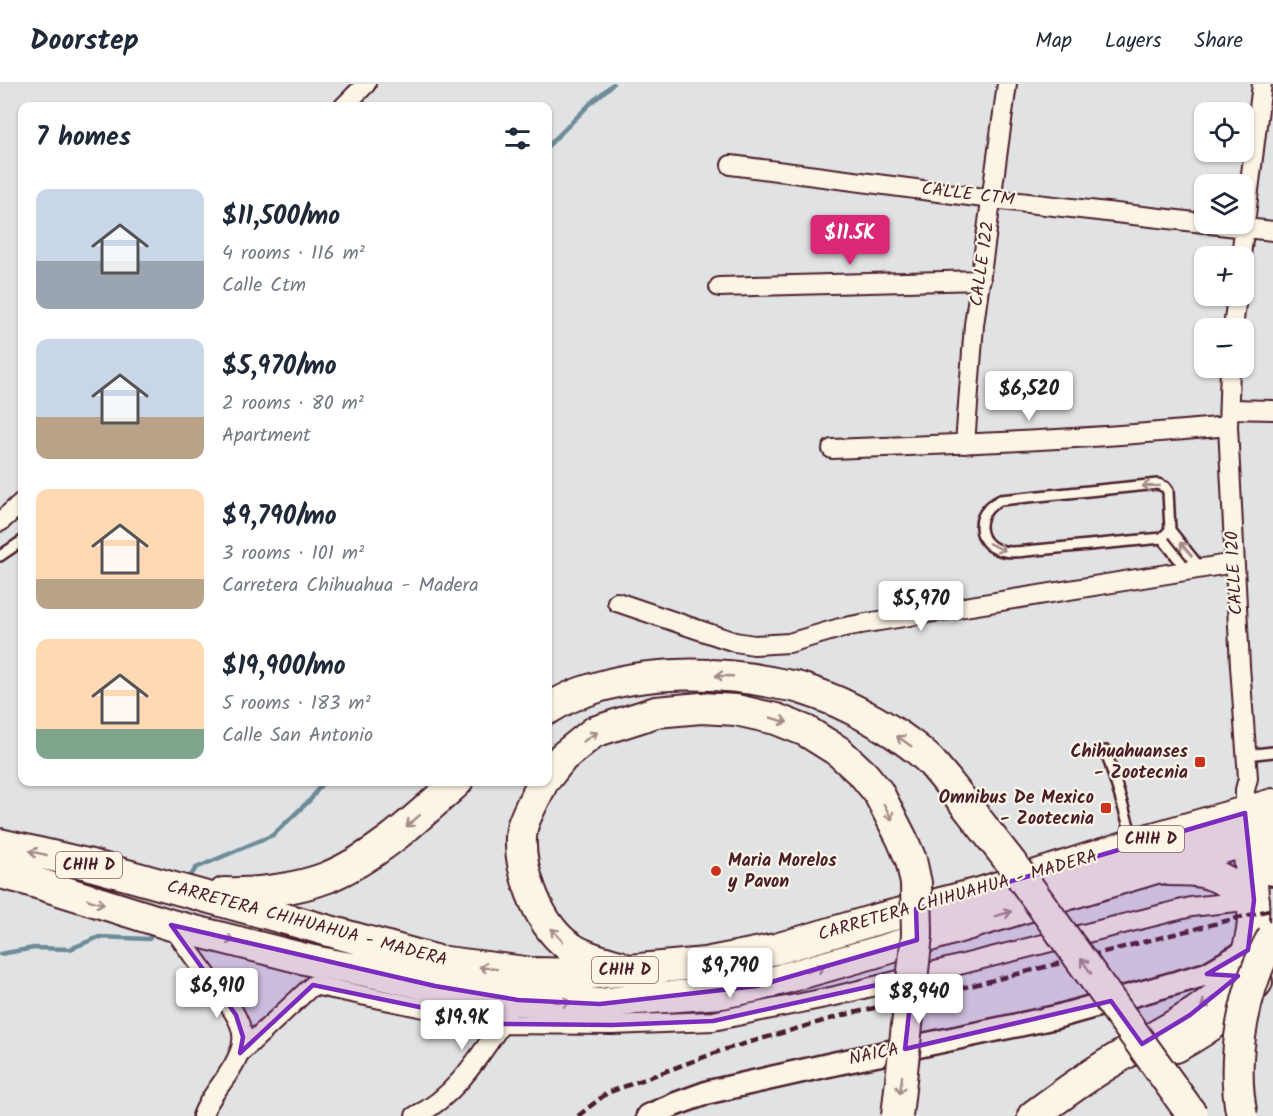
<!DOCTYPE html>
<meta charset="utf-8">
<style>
:root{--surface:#fff;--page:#f6f6f7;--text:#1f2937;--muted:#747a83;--line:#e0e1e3;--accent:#db2777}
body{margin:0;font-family:Kalam,sans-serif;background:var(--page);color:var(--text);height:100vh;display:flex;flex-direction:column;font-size:22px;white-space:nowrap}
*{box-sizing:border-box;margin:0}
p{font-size:20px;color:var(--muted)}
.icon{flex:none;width:33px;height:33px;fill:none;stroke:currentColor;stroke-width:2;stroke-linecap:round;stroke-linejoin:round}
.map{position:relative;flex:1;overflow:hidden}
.side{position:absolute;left:18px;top:18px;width:534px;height:684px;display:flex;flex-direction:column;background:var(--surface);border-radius:12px;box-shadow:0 2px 4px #0004}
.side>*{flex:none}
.buttons{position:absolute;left:1194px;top:18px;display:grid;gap:12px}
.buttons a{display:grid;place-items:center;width:60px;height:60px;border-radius:12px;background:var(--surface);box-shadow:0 2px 4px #0004;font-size:30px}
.price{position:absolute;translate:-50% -51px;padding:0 14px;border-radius:6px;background:#fff;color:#222;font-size:20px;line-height:39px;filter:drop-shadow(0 2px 3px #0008)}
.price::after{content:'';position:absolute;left:50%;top:36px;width:18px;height:14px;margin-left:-9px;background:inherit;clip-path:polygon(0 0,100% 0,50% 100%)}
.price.on{background:var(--accent);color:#fff}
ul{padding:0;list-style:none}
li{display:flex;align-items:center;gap:18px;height:150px;padding:0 18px}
li span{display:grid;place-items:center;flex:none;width:168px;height:120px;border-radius:12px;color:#555}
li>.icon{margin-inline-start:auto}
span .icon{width:72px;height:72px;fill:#fffc;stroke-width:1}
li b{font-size:26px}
h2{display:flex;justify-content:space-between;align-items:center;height:72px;padding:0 18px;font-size:26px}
header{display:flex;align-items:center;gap:36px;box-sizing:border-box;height:84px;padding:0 30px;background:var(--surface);border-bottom:2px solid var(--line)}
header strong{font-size:28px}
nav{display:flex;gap:33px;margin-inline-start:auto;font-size:21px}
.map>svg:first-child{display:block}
</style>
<header>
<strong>Doorstep</strong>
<nav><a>Map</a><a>Layers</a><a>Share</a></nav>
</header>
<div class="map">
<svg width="1273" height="1032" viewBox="0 0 1273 1032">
<rect width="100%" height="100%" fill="#e1e2e4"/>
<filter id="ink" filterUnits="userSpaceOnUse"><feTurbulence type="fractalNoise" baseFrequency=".0167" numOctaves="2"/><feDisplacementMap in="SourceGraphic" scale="12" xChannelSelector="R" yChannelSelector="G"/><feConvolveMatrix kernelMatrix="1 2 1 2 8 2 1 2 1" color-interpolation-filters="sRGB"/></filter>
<g filter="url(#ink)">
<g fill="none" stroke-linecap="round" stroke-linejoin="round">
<path stroke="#6d8c97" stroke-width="4.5" d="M548 62 590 20 613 0
M187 797 196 784 273 751 311 715 323 698
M0 870 34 864 70 865 99 853 149 855 155 846"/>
<g stroke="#4a1f2b" stroke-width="14">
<path id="service" d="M1170 446 1162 454 1026 467C1016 468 1006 469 997 465 980 459 976 438 988 425 991 421 995 419 1000 416L1158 400 1165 403 1168 407 1170 446 1201 485
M1162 454 1188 487
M0 472 22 457
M1106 667 1133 755
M1246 671 1273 668"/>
</g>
<g stroke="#4a1f2b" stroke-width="22">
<path id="minor" d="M344 22 366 0
M731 81 992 115 1204 139
M1210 140 1273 147
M1241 172 1262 0
M719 203 981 196
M1233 244 1237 212
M1230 284 1228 342 1240 582 1248 694 1245 706V729
M1229 325 1273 326
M965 360 974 241 1007 0
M832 365C964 360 1096 355 1228 342
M0 438 22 418
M617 518 711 550 735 558 754 561 789 559 840 544 861 540 1234 479
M171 841C184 860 198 879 212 898 222 911 234 925 240 941 244 952 243 962 238 972 229 994 210 1010 202 1032
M240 969 313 901 501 940 612 941 713 937 835 912 1191 823 1254 816
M415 1032C457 1012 481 969 507 932"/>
</g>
<g stroke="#4a1f2b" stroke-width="27">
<path id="tertiary" d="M648 1032 676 1020 709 1008 833 980 1056 933 1207 890 1248 866"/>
</g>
<g stroke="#4a1f2b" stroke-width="34">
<path id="trunk" d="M548 625C561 617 575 610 589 606 647 586 720 587 780 600 788 601 798 603 806 606 845 618 904 650 932 679 937 685 942 691 947 697
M548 692 563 673 594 648 656 628 701 624 736 626 776 635 806 647 838 667
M543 698C538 708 524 734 522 744 516 781 537 838 567 861 581 872 602 877 619 882
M1266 732 1273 786
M0 760 87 780 438 877 533 889 586 890 705 879 776 865 878 835 980 809 1153 754 1273 720
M1168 786C1183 786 1198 786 1212 791 1227 796 1241 807 1254 816
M0 789 24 795 171 841 313 877 371 888 435 902 518 916 600 920 637 915 722 909 757 902 873 869 1273 749
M224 809C257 810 297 805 328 793 378 772 418 733 457 698
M1176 963C1208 945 1235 927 1257 898
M1033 1032C1060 1012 1087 992 1116 975 1156 950 1204 930 1236 894 1244 886 1250 858 1252 847 1257 810 1247 774 1246 738"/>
</g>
<use href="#service" stroke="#fcf5e5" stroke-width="9"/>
<use href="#minor" stroke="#fcf5e5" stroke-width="18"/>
<use href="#tertiary" stroke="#fcf5e5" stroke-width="22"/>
<use href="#trunk" stroke="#fcf5e5" stroke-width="30"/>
<path stroke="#4a1f2b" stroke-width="4.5" stroke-dasharray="9 4.5" stroke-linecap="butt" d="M578 1032 607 1009 723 966 844 931 974 901 1273 825"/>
<g stroke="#4a1f2b" stroke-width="34" stroke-linecap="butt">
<path id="trunk-bridge" d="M838 667 864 691 878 708 902 755 911 776 916 799 917 851 897 1032
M947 697 1012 780 1193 1032
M1242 1032C1230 975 1244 902 1273 852"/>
</g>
<use href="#trunk-bridge" stroke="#fcf5e5" stroke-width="30"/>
</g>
<defs><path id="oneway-shaft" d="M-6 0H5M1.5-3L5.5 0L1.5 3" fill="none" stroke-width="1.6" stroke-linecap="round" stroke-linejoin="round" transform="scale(1.5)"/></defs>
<g stroke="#a38a88">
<use href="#oneway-shaft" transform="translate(1151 402) rotate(179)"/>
<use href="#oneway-shaft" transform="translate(997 463) rotate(24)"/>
<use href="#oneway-shaft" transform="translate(1186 465) rotate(-129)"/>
<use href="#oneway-shaft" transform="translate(724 592) rotate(-178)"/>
<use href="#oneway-shaft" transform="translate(779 636) rotate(16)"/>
<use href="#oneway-shaft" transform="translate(590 653) rotate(-34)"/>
<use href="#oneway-shaft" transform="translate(904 657) rotate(-145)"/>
<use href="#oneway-shaft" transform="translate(888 728) rotate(62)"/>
<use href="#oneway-shaft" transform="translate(413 737) rotate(139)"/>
<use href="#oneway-shaft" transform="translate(38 769) rotate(-167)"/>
<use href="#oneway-shaft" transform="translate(96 818) rotate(17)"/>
<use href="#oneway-shaft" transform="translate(1003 830) rotate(-16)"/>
<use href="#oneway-shaft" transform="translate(557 851) rotate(-132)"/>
<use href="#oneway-shaft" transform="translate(226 855) rotate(14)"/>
<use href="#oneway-shaft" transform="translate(1086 882) rotate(-125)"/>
<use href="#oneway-shaft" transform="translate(488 884) rotate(-173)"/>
<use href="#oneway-shaft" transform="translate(816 885) rotate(-16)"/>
<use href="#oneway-shaft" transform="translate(562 918) rotate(3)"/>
<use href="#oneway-shaft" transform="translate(1208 918) rotate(142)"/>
<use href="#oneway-shaft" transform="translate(901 1001) rotate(97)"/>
</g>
</g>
<path fill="#7b2cbf" fill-opacity="0.2" stroke="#7b2cbf" stroke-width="4.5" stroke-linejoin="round" d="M1245 729 1254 816 1248 866 1207 890 1238 892 1190 931 1142 960 1111 917 905 965 913 893 713 937 612 941 501 940 313 901 240 969 243 953 236 931 171 841 435 902 518 916 600 920 757 902 917 856 916 825Z"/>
<g fill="#c8321e" stroke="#fcf5e5" stroke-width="2">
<rect x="1194" y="672" width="12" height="12" rx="3"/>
<rect x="1100" y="718" width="12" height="12" rx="3"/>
<circle cx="716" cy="787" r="6"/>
</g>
<g text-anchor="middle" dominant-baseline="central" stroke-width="4.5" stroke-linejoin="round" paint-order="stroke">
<g fill="#fcf5e5" stroke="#7f5f63" stroke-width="1.5">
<rect x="1118" y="742" width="66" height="26" rx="4.5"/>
<rect x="56" y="768" width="66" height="26" rx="4.5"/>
<rect x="592" y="873" width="66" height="26" rx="4.5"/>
</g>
<g font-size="16" font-weight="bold" fill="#4a1f2b">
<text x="1151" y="755">CHIH D</text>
<text x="89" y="781">CHIH D</text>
<text x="625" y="886">CHIH D</text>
</g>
<g font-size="18" fill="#4a1f2b" stroke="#fcf5e5">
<text transform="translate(968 111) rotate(7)">CALLE CTM</text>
<text transform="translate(983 180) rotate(-82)">CALLE 122</text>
<text transform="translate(1235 489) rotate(-93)">CALLE 120</text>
<text transform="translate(958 812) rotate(-16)">CARRETERA CHIHUAHUA - MADERA</text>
<text transform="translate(307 840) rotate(15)">CARRETERA CHIHUAHUA - MADERA</text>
<text transform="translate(874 971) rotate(-12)">NAICA</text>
</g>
<g font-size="18" font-weight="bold" fill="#4a1f2b" stroke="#fcf5e5" text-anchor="end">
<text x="1188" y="668">Chihuahuanses<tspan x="1188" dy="21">- Zootecnia</tspan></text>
<text x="1094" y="714">Omnibus De Mexico<tspan x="1094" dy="21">- Zootecnia</tspan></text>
<text x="728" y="777" text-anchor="start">Maria Morelos<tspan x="728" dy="21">y Pavon</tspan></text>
</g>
</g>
</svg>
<div class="buttons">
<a><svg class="icon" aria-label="locate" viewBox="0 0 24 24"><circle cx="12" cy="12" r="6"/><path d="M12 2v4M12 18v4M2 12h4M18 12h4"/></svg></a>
<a><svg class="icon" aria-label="layers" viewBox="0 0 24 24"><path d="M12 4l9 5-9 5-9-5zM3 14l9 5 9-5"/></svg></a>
<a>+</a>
<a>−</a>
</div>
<b class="price on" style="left:850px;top:182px">$11.5K</b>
<b class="price" style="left:1029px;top:338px">$6,520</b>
<b class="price" style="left:921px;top:548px">$5,970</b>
<b class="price" style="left:730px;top:915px">$9,790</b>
<b class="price" style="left:217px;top:935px">$6,910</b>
<b class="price" style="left:919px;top:941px">$8,940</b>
<b class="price" style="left:462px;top:967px">$19.9K</b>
<section class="side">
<h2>7 homes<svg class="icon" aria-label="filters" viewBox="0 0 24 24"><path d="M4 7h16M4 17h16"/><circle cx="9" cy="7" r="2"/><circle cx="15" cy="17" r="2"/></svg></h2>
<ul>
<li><span style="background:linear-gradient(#c9d6e8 60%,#9aa5b1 0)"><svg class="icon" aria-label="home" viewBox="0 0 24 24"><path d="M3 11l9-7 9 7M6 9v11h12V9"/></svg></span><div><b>$11,500/mo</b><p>4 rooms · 116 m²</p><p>Calle Ctm</p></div></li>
<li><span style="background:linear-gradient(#c9d6e8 65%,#b9a48a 0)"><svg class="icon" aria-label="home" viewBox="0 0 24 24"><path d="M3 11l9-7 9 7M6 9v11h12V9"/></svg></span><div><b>$5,970/mo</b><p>2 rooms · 80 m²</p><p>Apartment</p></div></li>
<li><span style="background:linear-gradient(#ffd9b3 75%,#b9a48a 0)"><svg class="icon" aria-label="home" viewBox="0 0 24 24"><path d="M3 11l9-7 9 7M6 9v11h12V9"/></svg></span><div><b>$9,790/mo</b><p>3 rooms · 101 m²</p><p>Carretera Chihuahua - Madera</p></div></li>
<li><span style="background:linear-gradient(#ffd9b3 75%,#7fa58c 0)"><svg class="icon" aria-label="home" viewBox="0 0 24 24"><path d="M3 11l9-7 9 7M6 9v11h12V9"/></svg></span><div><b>$19,900/mo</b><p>5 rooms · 183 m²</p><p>Calle San Antonio</p></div></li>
</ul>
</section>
</div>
